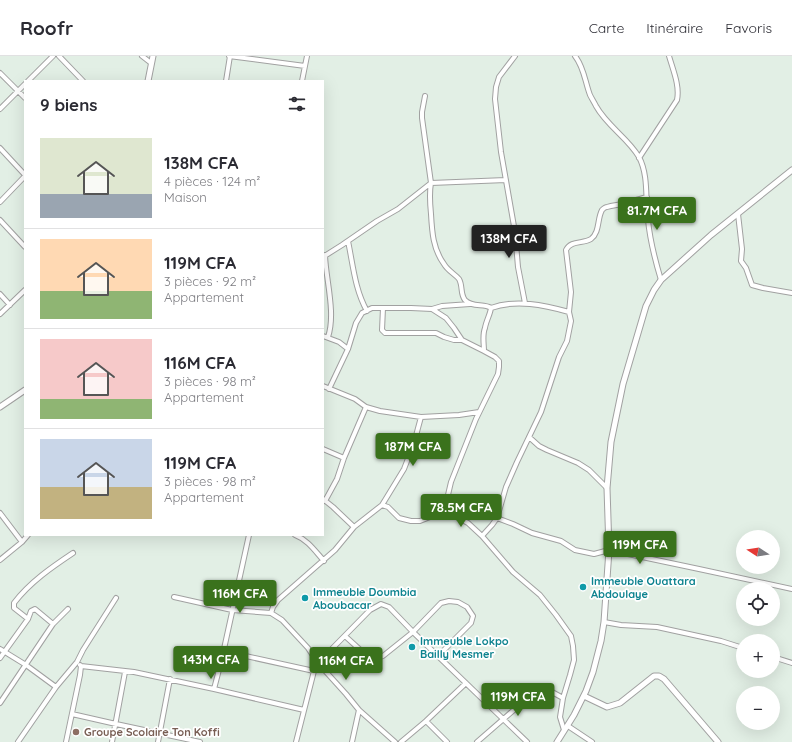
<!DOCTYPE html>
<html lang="fr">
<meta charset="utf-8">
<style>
:root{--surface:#fff;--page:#f2f2f3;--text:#2b2b33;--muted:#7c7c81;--line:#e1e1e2;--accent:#3a721c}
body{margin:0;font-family:Quicksand,sans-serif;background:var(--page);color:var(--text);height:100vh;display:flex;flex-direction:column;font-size:15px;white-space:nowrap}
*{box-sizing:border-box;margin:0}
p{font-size:13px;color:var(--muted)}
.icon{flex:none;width:22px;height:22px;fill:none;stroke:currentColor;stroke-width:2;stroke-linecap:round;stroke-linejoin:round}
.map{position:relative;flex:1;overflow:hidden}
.details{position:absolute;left:24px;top:24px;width:300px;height:456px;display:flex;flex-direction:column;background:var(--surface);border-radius:0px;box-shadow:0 4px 16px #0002}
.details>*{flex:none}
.needle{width:26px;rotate:282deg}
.buttons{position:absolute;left:736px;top:474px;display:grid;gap:8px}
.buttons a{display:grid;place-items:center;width:44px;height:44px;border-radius:50%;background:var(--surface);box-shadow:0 4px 16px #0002;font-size:20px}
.price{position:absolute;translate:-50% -34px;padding:0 9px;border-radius:4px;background:var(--accent);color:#fff;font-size:13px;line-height:26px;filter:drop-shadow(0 1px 2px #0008)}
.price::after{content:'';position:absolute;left:50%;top:24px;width:12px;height:9px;margin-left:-6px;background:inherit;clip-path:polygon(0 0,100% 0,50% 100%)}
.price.on{background:#222;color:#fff}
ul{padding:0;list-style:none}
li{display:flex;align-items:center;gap:12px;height:100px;padding:0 16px}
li+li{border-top:1px solid var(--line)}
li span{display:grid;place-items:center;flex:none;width:112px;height:80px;border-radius:0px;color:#555}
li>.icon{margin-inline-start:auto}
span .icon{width:48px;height:48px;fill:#fffc;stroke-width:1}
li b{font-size:17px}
h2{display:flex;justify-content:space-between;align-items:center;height:48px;padding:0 16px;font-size:17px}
header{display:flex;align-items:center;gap:24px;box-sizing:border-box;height:56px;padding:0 20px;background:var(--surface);border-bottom:1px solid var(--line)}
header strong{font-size:19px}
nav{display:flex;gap:22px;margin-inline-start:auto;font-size:14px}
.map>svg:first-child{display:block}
</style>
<header>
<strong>Roofr</strong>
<nav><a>Carte</a><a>Itinéraire</a><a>Favoris</a></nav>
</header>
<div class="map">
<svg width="792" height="686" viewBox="0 0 792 686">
<rect width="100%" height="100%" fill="#e2efe5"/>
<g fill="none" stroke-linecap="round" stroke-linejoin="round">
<g stroke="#a1a1a1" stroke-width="6">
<path id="minor" d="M59 0 83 25
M142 0 151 7
M229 0 305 10
M515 0 499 21 496 31 495 43 501 96 515 176 518 211 525 247
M575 0C584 11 585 26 590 39 592 43 594 46 596 50 607 70 628 82 639 101 649 120 645 144 648 164 650 185 655 204 661 224
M0 17 25 42
M28 25 53 0
M226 25 230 0
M302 25 307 0
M425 40 422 56V62L431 127C429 138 430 148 431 158 432 176 433 193 444 208 448 215 455 218 459 223 463 230 460 238 465 244 472 252 484 247 491 252 516 243 544 249 569 256
M0 53 25 28
M0 92 25 119
M639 102 677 44C680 30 673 14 669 0
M0 146 25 120
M738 158 742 193 741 205 746 212 752 229 763 232 792 237
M0 164 25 191
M348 185C353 209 355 234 367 255
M325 199C326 225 336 257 328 281
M323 201 342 189 377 165 398 153 431 127 506 124
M0 238 10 249
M383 252 382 274 385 277H436L444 281 454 284H462
M432 253 442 250 470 248
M0 258 25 234
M323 280 339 286 348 293
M323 330 355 343 366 351 380 355 421 361 459 359 479 356
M329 333 348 293 356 267 362 257 372 252H411L432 253 446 262 454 272 462 284 484 295
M529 381 539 390 547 394 578 407 589 414 607 432
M323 393 344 402
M323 443 333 451 354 471
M325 445 337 423 344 402 366 351
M382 449 388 451 399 462 411 465H420L440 457 444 456 453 459 468 467 482 480 513 516 540 539 556 559 571 580 573 590 574 604 570 619 563 642 560 661 564 674
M444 456 451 426 476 363 498 318 499 311V305L495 301 484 295C484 288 482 279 485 272 486 265 490 259 491 252
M0 457 22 486
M497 462 513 468 532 477 561 485 575 494 594 498 609 494 699 513 792 533
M295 479C308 484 315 495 324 505
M482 480 492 469 497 462 506 431 517 406 541 356 559 301 567 285 571 265 569 256 571 236 566 194C571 184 583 188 591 183 600 176 597 163 602 154 604 152 605 151 607 151 613 149 620 149 626 147 633 145 639 143 647 141
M0 504 22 486 28 479
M174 541 232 554 271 557 282 564 308 592 318 607 346 638 359 654 395 686
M271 557 273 551 278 544 335 494 354 471 382 449 404 413 414 387 421 361
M28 563 14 552V547C30 526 52 511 73 497
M604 566 621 569 657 571 721 585 743 592
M345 580 367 600 374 603 383 600 413 576 441 547 449 545 458 546 467 551 473 560 471 567 438 600
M0 593 26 609 56 631
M223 595 314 615
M773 601 792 607
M0 602 28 563 31 555 35 553 53 568
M81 610 134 616 214 633 304 654
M214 633 222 602 249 479
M0 647 53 568 68 553
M72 658 116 668 200 686
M426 665 447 686
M568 670 592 686
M18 686 56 631 77 606 83 594 116 542
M66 686 80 619 81 610 80 609
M112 686 125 616
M158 686 170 623
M296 686 314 615 318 607 370 554 381 548 389 551 413 576 527 686
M352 686 359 654
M401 686 426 665 466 627
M477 686 515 653 532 641 552 636 563 642"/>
</g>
<g stroke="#a1a1a1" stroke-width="7">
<path id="tertiary" d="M148 25 153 0
M0 351 25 334
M584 640 607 651 620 647 654 620H659L664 623 718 686
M557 686 574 659 586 635 593 616 601 585 604 566 609 494 607 432 611 386 623 328 646 250 654 234 661 224 711 179 792 114"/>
</g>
<use href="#minor" stroke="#fff" stroke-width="4"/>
<use href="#tertiary" stroke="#fff" stroke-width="5"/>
</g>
<g fill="#0f9aa8" stroke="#fff" stroke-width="1.5">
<circle cx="583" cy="531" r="4"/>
<circle cx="305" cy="542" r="4"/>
<circle cx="412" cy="591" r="4"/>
</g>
<circle fill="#8d6e63" stroke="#fff" stroke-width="1.5" cx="76" cy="676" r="4"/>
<g text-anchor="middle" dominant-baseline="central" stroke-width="3.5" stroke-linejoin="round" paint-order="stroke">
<g font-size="11" font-weight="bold" fill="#0d838f" stroke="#fff" text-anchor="start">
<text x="591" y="525">Immeuble Ouattara<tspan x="591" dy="13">Abdoulaye</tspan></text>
<text x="313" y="536">Immeuble Doumbia<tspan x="313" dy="13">Aboubacar</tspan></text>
<text x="420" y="585">Immeuble Lokpo<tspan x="420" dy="13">Bailly Mesmer</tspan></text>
</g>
<g font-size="11" font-weight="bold" fill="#785e54" stroke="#fff" text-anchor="start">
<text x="84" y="676">Groupe Scolaire Ton Koffi</text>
</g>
</g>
</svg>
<div class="buttons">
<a><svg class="needle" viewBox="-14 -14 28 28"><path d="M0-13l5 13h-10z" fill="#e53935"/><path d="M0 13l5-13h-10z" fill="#7c7c81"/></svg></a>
<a><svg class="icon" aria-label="locate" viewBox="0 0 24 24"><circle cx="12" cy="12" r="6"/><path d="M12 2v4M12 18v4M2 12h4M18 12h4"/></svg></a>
<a>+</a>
<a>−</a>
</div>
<b class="price" style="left:657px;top:175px">81.7M CFA</b>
<b class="price on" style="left:509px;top:203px">138M CFA</b>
<b class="price" style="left:413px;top:411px">187M CFA</b>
<b class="price" style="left:461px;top:472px">78.5M CFA</b>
<b class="price" style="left:640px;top:509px">119M CFA</b>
<b class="price" style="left:240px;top:558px">116M CFA</b>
<b class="price" style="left:211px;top:624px">143M CFA</b>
<b class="price" style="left:346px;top:625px">116M CFA</b>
<b class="price" style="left:518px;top:661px">119M CFA</b>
<section class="details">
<h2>9 biens<svg class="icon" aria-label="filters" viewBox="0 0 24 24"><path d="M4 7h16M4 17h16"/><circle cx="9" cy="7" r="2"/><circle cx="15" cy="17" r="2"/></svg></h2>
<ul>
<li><span style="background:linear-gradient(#dfe7d0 70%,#9aa5b1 0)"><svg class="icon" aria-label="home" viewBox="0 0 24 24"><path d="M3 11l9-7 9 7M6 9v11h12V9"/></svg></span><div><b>138M CFA</b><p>4 pièces · 124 m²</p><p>Maison</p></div></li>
<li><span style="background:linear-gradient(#ffd9b3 65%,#8fb573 0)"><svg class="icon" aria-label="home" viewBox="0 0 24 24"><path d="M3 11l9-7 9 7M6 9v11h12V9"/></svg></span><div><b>119M CFA</b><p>3 pièces · 92 m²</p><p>Appartement</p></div></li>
<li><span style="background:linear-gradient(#f6c9c9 75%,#8fb573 0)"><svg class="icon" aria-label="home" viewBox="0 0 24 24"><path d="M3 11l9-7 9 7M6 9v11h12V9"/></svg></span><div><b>116M CFA</b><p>3 pièces · 98 m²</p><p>Appartement</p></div></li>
<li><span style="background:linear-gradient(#c9d6e8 60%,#c2b280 0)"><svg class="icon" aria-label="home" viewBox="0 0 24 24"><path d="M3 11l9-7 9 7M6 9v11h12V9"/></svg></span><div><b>119M CFA</b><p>3 pièces · 98 m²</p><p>Appartement</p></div></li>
</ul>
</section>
</div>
